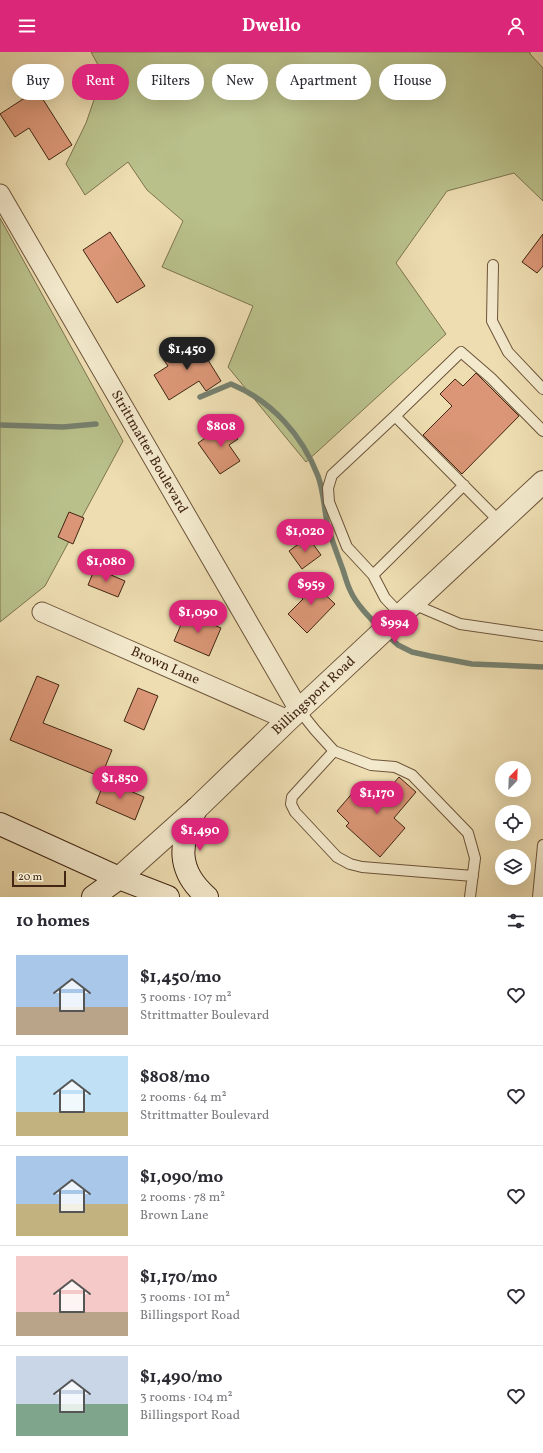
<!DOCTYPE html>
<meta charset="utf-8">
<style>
:root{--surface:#fff;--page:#f2f2f3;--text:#2b2b33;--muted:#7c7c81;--line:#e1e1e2;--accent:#db2777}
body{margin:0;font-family:Vollkorn,serif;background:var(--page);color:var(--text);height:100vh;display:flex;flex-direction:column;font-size:15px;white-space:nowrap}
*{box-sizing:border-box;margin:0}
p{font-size:13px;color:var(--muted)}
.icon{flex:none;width:22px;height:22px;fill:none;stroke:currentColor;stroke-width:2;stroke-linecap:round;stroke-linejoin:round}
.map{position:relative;height:845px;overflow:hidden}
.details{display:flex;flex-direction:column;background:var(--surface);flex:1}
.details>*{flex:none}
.top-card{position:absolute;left:12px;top:12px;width:519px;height:36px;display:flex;gap:8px}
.needle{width:26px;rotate:23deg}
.tools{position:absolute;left:495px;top:709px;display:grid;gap:8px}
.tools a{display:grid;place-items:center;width:36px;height:36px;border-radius:50%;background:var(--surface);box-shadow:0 4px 16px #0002;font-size:20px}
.scale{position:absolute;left:12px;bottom:10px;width:54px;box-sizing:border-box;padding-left:4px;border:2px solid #422613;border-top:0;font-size:11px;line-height:14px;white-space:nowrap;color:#422613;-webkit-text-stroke:3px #f3e9cc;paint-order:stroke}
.price{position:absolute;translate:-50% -34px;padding:0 9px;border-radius:14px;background:var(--accent);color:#fff;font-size:13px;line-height:26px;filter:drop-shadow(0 1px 2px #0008)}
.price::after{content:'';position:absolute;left:50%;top:24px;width:12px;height:9px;margin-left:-6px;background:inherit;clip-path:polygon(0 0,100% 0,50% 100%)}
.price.active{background:#222;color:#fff}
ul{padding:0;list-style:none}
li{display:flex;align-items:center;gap:12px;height:100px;padding:0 16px}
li+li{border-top:1px solid var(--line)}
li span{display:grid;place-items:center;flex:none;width:112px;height:80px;border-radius:0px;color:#555}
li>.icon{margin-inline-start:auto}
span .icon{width:48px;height:48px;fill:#fffc;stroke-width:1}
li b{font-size:17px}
h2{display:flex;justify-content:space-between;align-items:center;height:48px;padding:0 16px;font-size:17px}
.pill{padding:0 14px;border-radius:18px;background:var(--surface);box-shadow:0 4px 16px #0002;font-size:14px;line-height:36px}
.pill.active{background:var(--accent);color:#fff}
header{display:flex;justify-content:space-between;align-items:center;height:52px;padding:0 16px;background:var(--accent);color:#fff;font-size:18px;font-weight:700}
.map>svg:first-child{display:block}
</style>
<header><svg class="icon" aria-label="menu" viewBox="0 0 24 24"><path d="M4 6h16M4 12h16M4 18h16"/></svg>Dwello<svg class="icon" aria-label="person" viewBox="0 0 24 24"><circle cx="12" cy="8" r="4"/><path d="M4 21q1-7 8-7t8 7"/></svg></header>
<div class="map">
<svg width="543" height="845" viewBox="0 0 543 845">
<rect width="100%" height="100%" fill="#edddb1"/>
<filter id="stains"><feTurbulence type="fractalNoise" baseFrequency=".005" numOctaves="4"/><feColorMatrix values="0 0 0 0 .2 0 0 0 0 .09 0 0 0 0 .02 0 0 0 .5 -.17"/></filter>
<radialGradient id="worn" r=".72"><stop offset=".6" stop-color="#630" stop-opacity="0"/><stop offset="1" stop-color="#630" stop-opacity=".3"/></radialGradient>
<path fill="#b9c08a" stroke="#7e734e" d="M91 0H530V2L543 16V149L514 121 447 139 396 211 446 282 306 410 228 315 253 254 162 215 183 169 147 138 128 110 85 143 66 112 86 71 103 22Z
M0 166 123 389 45 534 0 570Z"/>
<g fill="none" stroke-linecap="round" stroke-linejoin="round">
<path stroke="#76806e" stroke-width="5.5" d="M200 345 231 332C272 349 302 383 318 424 324 440 324 458 328 475 332 489 338 504 343 518 345 524 347 532 350 538 356 552 369 565 380 576
M0 373 63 375 96 372
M386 582 398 593 412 600 430 604 472 612 543 615"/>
</g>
<path fill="#da9676" stroke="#422613" d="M37 38 72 93 49 108 29 76 15 85 0 62Z
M110 180 145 234 117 251 83 198Z
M543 182V214L537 221 522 210Z
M195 287 221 329 206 339 199 329 169 348 154 323 168 314 163 307Z
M476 321 519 364 462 422 423 383 452 354 440 342 455 327 463 334Z
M227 371 238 387 229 393 240 409 220 422 198 391Z
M69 460 84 466 73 492 58 485Z
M308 485 321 503 302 517 289 499Z
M95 516 125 529 118 545 88 533Z
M309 527 335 552 307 581 288 562 303 547 296 540Z
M186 561 221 576 209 604 174 589Z
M37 624 59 633 43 671 112 698 101 725 10 688Z
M138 636 158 644 144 678 124 669Z
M399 725 416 740 394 766 405 776 380 805 346 774 349 771 337 759 362 730 381 746Z
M105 728 144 745 135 768 96 751Z"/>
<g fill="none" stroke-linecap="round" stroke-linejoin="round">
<g stroke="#6d543a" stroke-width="12">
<path id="service" d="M493 213 492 269 508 300 543 337
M395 364 500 470
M373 523 464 433
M413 552 460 572 543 584
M401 563 385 546 373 523 347 495 329 450 328 436 332 423 395 364 461 300 491 326 543 379
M299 658 315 678 334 699 371 713 395 715 412 723 468 781 475 806 470 845
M334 699 292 745 291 752 295 760 337 805 350 812 362 815 473 824
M538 845 543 793"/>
</g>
<g stroke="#6d543a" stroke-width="21">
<path id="minor" d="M0 142 299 658
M42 560 288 668"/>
</g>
<g stroke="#6d543a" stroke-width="24">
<path id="tertiary" d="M119 826 196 757 288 668 543 430"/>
</g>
<g stroke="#422613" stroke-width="24">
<path id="secondary" d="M196 757C179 791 176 818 207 845
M0 772 119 826 168 845
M93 845 119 826"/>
</g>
<use href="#service" stroke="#f3e9cc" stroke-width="10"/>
<use href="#minor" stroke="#f3e9cc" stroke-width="19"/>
<use href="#tertiary" stroke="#f3e9cc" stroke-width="22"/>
<use href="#secondary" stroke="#f3e9cc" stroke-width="22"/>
</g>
<g text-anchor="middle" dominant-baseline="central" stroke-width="4" stroke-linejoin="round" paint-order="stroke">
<g font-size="14" fill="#422613" stroke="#f3e9cc">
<text transform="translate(149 400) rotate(60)">Strittmatter Boulevard</text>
<text transform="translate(165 614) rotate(24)">Brown Lane</text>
<text transform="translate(314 644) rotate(-43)">Billingsport Road</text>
</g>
</g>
<rect width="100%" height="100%" filter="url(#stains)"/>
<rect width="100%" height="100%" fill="url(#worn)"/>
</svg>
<div class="tools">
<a><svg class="needle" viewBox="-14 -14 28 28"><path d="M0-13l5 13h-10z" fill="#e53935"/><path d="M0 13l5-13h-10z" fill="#7c7c81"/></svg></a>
<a><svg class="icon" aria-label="locate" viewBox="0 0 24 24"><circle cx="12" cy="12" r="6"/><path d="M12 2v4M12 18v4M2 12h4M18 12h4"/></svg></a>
<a><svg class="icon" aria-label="layers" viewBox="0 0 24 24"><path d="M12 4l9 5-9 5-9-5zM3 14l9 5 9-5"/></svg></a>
</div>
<div class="scale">20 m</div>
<b class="price active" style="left:187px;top:319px">$1,450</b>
<b class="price" style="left:221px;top:396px">$808</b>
<b class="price" style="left:305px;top:501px">$1,020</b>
<b class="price" style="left:106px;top:531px">$1,080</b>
<b class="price" style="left:311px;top:554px">$959</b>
<b class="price" style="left:198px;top:582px">$1,090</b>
<b class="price" style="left:395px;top:592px">$994</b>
<b class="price" style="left:120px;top:748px">$1,850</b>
<b class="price" style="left:377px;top:763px">$1,170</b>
<b class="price" style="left:200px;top:800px">$1,490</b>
<div class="top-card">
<a class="pill">Buy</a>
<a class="pill active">Rent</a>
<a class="pill">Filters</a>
<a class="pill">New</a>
<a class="pill">Apartment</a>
<a class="pill">House</a>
</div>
</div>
<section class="details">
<h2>10 homes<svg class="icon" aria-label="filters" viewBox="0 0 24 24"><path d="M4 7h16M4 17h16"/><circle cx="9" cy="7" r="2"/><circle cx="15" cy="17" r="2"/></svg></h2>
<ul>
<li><span style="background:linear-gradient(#a9c7e8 65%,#b9a48a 0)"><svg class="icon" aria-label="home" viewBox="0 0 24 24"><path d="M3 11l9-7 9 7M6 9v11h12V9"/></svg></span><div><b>$1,450/mo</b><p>3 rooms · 107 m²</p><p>Strittmatter Boulevard</p></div><svg class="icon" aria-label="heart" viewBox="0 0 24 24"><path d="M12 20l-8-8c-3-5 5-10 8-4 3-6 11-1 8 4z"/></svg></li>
<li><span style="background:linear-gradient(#bfe0f5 70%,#c2b280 0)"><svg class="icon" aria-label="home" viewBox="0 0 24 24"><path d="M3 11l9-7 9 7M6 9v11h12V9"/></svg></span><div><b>$808/mo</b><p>2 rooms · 64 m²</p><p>Strittmatter Boulevard</p></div><svg class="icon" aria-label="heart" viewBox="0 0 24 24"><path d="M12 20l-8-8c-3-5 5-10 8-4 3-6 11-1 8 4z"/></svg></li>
<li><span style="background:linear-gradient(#a9c7e8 60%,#c2b280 0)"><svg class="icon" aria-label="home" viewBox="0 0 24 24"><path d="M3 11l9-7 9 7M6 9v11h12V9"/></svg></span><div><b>$1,090/mo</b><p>2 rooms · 78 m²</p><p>Brown Lane</p></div><svg class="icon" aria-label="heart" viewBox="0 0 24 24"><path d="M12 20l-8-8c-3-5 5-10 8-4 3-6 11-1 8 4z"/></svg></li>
<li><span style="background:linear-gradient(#f6c9c9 70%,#b9a48a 0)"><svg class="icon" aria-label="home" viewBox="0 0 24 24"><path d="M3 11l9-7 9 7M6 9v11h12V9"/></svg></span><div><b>$1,170/mo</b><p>3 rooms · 101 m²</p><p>Billingsport Road</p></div><svg class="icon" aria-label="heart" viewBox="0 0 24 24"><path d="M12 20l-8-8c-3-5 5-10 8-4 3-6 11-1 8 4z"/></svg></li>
<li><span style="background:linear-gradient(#c9d6e8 60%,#7fa58c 0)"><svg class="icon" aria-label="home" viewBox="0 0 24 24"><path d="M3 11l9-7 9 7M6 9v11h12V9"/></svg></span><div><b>$1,490/mo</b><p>3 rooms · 104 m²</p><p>Billingsport Road</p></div><svg class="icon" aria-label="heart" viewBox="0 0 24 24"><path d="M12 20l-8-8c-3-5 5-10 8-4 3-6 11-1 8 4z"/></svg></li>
</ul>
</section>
